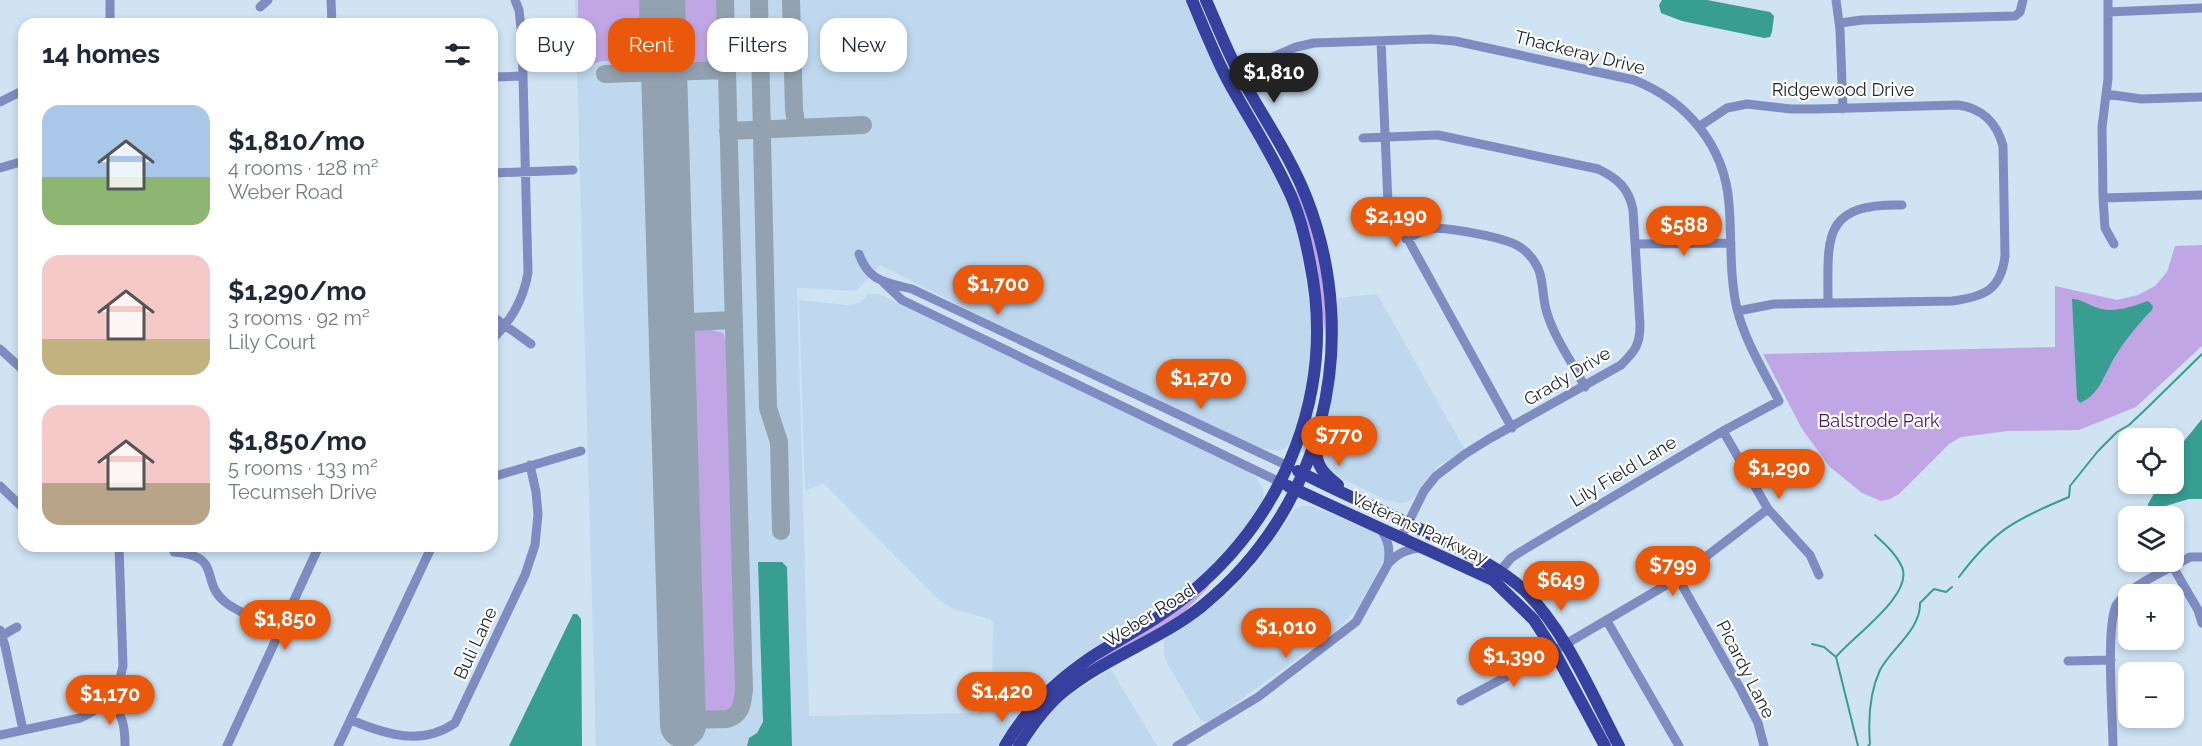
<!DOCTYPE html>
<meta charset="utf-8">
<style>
:root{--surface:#fff;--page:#f6f6f7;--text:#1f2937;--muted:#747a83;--accent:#ea580c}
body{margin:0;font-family:Raleway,sans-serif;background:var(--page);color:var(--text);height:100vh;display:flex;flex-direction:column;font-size:22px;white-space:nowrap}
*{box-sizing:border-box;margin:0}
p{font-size:20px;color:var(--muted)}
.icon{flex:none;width:33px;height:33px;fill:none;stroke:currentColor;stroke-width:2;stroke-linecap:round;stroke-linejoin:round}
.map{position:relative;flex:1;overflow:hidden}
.drawer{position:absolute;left:18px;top:18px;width:480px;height:534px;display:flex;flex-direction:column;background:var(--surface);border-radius:18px;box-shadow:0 3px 9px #0003}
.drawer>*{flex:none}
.guide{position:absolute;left:516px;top:18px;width:570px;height:54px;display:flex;gap:12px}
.fabs{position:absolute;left:2118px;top:428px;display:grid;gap:12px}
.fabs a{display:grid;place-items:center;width:66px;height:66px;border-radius:12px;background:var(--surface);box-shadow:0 3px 9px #0003;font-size:30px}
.price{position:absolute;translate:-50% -51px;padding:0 14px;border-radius:21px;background:var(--accent);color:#fff;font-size:20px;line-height:39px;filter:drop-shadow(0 2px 3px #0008)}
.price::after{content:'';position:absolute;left:50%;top:36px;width:18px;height:14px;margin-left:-9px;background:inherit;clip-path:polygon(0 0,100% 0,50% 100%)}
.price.current{background:#222;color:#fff}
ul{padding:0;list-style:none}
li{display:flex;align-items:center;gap:18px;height:150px;padding:0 24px}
li span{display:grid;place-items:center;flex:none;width:168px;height:120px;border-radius:18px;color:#555}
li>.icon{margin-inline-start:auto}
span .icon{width:72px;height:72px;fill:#fffc;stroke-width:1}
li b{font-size:26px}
h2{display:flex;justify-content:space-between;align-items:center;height:72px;padding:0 24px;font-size:26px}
.pill{padding:0 21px;border-radius:18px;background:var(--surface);box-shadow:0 3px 9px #0003;font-size:21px;line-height:54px}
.pill.current{background:var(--accent);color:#fff}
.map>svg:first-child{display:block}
</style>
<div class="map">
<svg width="2202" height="746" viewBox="0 0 2202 746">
<rect width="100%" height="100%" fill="#cfe3f3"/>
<path fill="#bfd8ee" d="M575 0H1188L1204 47 1273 167 1294 215 1300 241 1313 331 1305 400 1291 443 1286 448 1278 451 1260 448 981 316 880 265 856 291 797 288 809 716 978 713 992 687 993 623 990 619 953 609 939 600 823 483 805 491 799 300 847 305 859 303 868 294H879L1246 470 1257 479 1263 489 1264 498 1261 506 1228 551 1200 578 1048 682 1012 722 999 746H596Z
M1377 294 1465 450 1437 467 1416 496 1410 501 1402 503 1386 500 1339 477 1329 469 1323 459V435L1336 368 1338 298Z
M1302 506H1311L1378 533 1384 539 1385 557 1359 607 1337 630 1211 721 1206 722 1200 719 1167 663 1164 655V641L1167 636 1230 593 1256 564 1295 509Z
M1111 669 1157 746H1026L1055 707 1076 691Z"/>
<path fill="#c0a6e5" d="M578 0H648V61L620 67C610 59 602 60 591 65L579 59Z
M676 0H720L719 45 716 60 700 65 678 61Z
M1297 190C1313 222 1323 261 1327 297 1328 310 1326 325 1326 339L1320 298 1294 192Z
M2202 245V346L2136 407 2079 430 2008 431 1961 437 1949 444 1899 494 1890 499 1881 501 1862 493 1830 467 1802 429 1763 354 2055 347V286L2117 300 2138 295 2155 286 2167 272 2175 246Z
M704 328 723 333 728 347 738 620V693L734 708 715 714 696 708 685 333Z
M1207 584 1209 586 1181 616 1078 675 1076 673Z"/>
<path fill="#379e91" d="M1662 0H1707L1770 12 1774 16 1772 32 1770 37 1764 38 1682 21 1661 13 1659 5Z
M2072 299C2081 299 2087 304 2095 307 2113 314 2130 307 2148 301L2153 306 2152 310C2139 323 2126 339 2116 355 2105 372 2100 395 2080 403L2077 399Z
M2202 419V499H2189L2152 510 2148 508V504L2160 483H2174V458L2180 446Z
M758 562H782L787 567 792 746H747L749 738 757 733 763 722Z
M573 614H577L581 619 582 746H509Z"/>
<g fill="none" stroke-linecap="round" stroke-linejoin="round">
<path stroke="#379e91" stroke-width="2" d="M1959 577C1994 530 2016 519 2069 497L2070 486 2098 451 2117 432 2129 425 2147 408 2202 354
M1812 644 1824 647 1836 657 1858 746
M1836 657C1852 637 1914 595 1902 567 1896 554 1885 544 1875 535
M1868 746 1870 744C1868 719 1869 694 1880 670 1892 648 1921 629 1920 603L1934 589 1946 592 1952 587"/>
<path stroke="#93a2b0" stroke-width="18" d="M759 0 768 408 779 442 781 531
M791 0 794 110 797 128
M605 74 726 70
M728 131 863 125
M671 323 733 320
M683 720 727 719C742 714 742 705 744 690L725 0"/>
<path stroke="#93a2b0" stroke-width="46" d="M662 0 683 725"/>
<path stroke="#7f8cc1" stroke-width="9" d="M110 0V24
M331 0 332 24
M1836 0 1840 30 1843 109
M2108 0V79L2102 127 2103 198 2105 228 2114 244
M260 7 268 0
M2108 12 2202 8
M1840 23 1862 20 2015 16 2020 12 2023 0
M1381 41 1388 203 1512 428
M492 77 523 76
M1226 77 1296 47 1314 43 1430 39 1455 41 1634 80C1687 101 1725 146 1729 204 1732 239 1729 274 1737 309 1745 341 1764 372 1779 401L1723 431 1522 551 1511 558 1496 576
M2106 94 2141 99 2202 97
M0 102 24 90
M1700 126 1727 108 1747 104 1791 109H1816L1958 105C1982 108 1997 123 2003 146L2005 256C2001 290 1984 297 1952 301L1774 304 1738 311
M1363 138 1438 135 1598 169C1617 178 1629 188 1633 210L1640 325C1640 345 1635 351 1621 365L1489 439 1465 454 1436 476 1424 491 1400 539
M0 168 24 161
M492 173 573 170
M2103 198 2202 195
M1406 239 1425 230 1435 228C1454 229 1505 237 1520 247 1528 252 1534 260 1538 268 1544 282 1542 298 1547 313 1555 339 1572 362 1585 387
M1636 244 1731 243
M859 254C869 282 885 282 912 289L1288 466
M884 283 902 300 1280 482
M1828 303C1828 238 1821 203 1902 205
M492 316 531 344
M492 340C511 320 523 301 528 273L522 37 519 10 515 0
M0 349 24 371
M1723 431 1768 509 1810 555 1819 575
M492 477 581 451
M0 486 24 509
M1381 530C1389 541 1390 550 1388 564
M174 552C224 556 199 581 225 602 240 614 263 621 280 629
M2173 567 2198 610 2202 623
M1678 578 1740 688 1758 723 1764 746
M1607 621 1679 746
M0 630 5 646 23 730
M3 635 17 627
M2068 661 2111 660
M109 700C123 714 125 726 125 746
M1461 701 1554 651 1678 578 1768 509
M351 720C387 735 422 746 455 723L525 575 535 545 538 514 536 492 530 465
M0 735 80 718C104 708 118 692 123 666L119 546
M227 746 319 546
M338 746 432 546
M1177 746 1258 697 1356 622 1388 564C1398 553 1405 550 1419 548
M2113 746C2113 719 2105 623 2117 604 2130 585 2169 569 2190 557H2202"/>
<path stroke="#36419f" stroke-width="12" d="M1316 448C1316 466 1324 474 1338 485
M1298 471C1348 497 1400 518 1450 544 1476 557 1503 571 1524 590 1566 631 1592 695 1619 746
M1288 486 1493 580 1534 620 1554 651 1605 746
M1005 746C1025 710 1059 679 1093 656 1125 636 1159 619 1188 595 1287 514 1336 389 1310 263 1306 241 1301 219 1292 198 1274 156 1249 119 1227 79 1214 54 1203 26 1192 0
M1019 746C1031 727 1044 708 1062 693 1104 658 1158 641 1201 607 1323 509 1363 344 1307 199 1290 155 1262 116 1240 75 1227 51 1217 25 1206 0"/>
</g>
<g text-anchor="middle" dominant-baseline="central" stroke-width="4.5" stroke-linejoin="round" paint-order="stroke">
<g font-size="18" fill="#1c2329" stroke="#fff">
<text transform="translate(1580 52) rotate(14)">Thackeray Drive</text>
<text x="1843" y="89">Ridgewood Drive</text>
<text transform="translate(1567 376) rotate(-31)">Grady Drive</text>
<text transform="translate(1623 471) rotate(-31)">Lily Field Lane</text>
<text transform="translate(1420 528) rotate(25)">Veterans Parkway</text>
<text transform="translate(1149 615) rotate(-32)">Weber Road</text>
<text transform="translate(475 643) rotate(-65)">Buli Lane</text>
<text transform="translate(1746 669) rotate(63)">Picardy Lane</text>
</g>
<g font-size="18" fill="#461372" stroke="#fff">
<text x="1879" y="420">Balstrode Park</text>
</g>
</g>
</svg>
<div class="fabs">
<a><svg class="icon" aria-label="locate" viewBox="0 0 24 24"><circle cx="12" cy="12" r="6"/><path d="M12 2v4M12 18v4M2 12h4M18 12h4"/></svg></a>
<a><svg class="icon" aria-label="layers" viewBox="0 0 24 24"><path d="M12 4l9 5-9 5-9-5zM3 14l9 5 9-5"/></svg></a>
<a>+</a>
<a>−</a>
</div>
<b class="price current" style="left:1274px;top:104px">$1,810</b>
<b class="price" style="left:1396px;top:248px">$2,190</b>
<b class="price" style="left:1684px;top:257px">$588</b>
<b class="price" style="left:998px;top:316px">$1,700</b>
<b class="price" style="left:1201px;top:410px">$1,270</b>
<b class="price" style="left:1339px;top:467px">$770</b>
<b class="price" style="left:1779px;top:500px">$1,290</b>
<b class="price" style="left:1673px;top:597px">$799</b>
<b class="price" style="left:1561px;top:612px">$649</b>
<b class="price" style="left:285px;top:651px">$1,850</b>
<b class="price" style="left:1286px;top:659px">$1,010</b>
<b class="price" style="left:1514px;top:688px">$1,390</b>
<b class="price" style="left:1002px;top:723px">$1,420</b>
<b class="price" style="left:110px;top:726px">$1,170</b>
<div class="guide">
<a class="pill">Buy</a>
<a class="pill current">Rent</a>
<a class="pill">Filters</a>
<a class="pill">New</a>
</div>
<section class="drawer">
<h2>14 homes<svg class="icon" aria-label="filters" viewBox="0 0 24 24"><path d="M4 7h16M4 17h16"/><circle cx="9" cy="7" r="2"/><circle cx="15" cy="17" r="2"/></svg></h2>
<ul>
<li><span style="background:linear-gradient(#a9c7e8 60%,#8fb573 0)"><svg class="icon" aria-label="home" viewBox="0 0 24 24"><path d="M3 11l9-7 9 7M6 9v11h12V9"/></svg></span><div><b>$1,810/mo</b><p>4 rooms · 128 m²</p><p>Weber Road</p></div></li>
<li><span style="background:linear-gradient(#f6c9c9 70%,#c2b280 0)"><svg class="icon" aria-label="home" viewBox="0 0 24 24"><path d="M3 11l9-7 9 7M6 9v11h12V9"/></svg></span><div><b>$1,290/mo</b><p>3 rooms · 92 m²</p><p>Lily Court</p></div></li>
<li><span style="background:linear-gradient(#f6c9c9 65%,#b9a48a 0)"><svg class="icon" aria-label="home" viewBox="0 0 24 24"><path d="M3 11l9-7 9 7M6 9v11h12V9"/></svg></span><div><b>$1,850/mo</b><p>5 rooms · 133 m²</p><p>Tecumseh Drive</p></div></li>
</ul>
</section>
</div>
